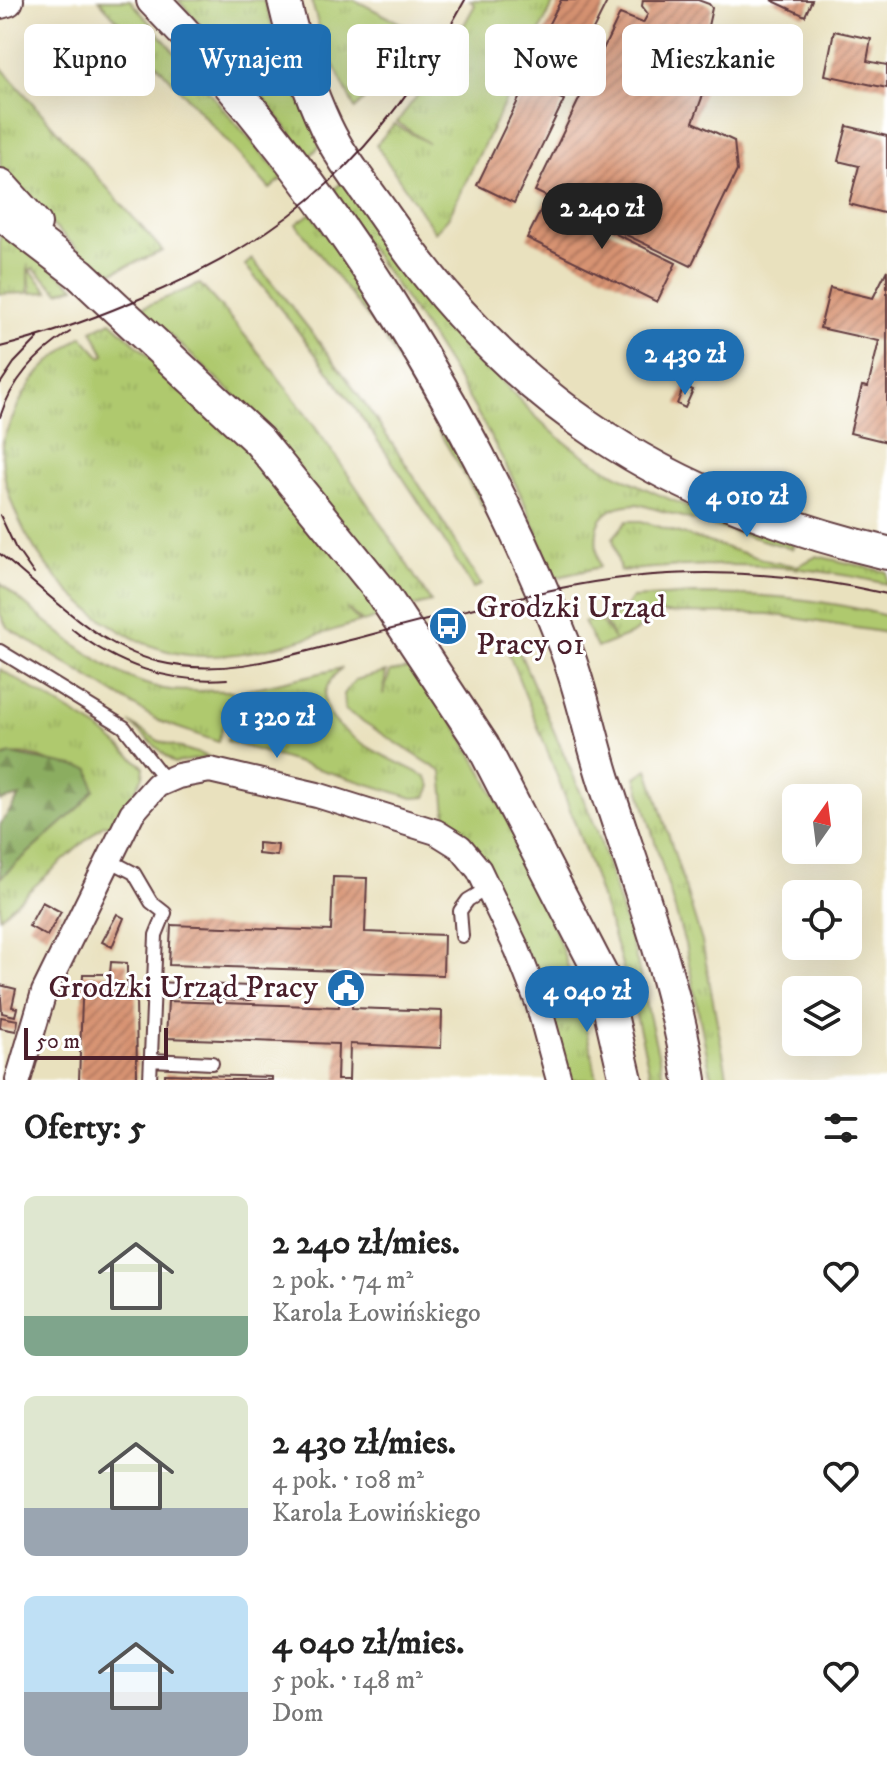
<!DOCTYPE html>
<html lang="pl">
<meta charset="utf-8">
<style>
:root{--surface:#fff;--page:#f6f6f6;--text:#222;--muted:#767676;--accent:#1f6fb2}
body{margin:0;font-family:"IM FELL DW Pica",serif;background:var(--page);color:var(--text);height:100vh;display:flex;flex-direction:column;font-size:30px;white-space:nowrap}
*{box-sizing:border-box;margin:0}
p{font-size:26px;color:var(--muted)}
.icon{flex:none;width:44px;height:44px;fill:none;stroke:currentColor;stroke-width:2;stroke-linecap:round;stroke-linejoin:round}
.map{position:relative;height:1080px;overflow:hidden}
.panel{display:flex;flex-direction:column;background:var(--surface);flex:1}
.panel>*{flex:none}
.top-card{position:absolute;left:24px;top:24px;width:840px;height:72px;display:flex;gap:16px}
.needle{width:52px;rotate:14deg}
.controls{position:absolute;left:782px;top:784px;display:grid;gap:16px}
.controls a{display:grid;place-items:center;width:80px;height:80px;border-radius:12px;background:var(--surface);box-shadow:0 8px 32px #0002;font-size:40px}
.scale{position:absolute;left:24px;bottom:20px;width:144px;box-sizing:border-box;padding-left:8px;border:4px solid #4a1f2b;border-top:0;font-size:22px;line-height:28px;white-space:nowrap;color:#4a1f2b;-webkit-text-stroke:6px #fff;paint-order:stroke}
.price{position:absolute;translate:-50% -68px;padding:0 18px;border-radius:28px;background:var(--accent);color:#fff;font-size:26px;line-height:52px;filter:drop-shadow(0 2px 4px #0008)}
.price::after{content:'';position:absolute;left:50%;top:48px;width:24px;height:18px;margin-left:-12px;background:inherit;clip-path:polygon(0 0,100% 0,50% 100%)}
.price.on{background:#222;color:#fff}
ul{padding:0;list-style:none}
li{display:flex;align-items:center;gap:24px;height:200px;padding:0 24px}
li span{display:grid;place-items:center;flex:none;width:224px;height:160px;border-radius:12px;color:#555}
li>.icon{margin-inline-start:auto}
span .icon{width:96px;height:96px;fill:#fffc;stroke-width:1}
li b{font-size:34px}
h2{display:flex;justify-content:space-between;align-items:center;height:96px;padding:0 24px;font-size:34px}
.chip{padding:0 28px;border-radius:12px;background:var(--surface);box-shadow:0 8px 32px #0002;font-size:28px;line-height:72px}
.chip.on{background:var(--accent);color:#fff}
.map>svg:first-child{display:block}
</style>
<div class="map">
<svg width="887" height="1080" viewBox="0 0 887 1080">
<defs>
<pattern id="grass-tufts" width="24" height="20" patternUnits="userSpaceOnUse" patternTransform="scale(2)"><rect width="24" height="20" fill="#afc96e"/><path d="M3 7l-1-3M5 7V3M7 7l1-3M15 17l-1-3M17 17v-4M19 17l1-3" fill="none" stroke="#98ac5f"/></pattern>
<pattern id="forest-firs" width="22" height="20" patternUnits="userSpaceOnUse" patternTransform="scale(2)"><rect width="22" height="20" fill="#8bad61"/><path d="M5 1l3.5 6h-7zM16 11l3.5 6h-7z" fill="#748c50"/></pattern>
<pattern id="building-hatch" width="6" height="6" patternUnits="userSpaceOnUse" patternTransform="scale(2)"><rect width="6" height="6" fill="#d79372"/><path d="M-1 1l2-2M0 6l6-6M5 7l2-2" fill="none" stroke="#b0775e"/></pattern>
</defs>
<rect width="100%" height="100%" fill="#fff"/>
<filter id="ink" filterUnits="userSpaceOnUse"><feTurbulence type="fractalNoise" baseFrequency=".0125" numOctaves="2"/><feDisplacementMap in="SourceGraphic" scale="16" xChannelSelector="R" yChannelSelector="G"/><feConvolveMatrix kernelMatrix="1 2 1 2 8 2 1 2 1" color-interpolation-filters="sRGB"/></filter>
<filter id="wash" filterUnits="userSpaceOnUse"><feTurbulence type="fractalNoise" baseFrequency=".006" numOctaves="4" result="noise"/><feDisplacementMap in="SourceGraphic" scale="32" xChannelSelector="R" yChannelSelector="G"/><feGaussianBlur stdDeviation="1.8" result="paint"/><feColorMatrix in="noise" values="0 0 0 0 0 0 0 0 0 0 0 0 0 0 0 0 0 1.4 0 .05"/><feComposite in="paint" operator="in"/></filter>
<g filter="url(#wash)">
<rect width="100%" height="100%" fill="#e9e1be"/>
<path fill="url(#grass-tufts)" stroke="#7c744c" stroke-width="2" d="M99 0H130L283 178 270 189Z
M178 0H264L291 84 323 143 309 157 246 76Z
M311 0H355L404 25 398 41 404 45 380 80 351 58 379 82 355 109 325 47Z
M470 0H555L448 218 435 232 376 145 394 124 428 143 397 122 445 59 475 5Z
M0 66 163 251 105 275 26 200 0 168Z
M348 177C411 262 470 356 548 428 608 483 717 518 793 544V549L638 504C594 505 592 532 600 567L554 578C542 548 532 516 517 487 465 382 400 287 329 194Z
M311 213 412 361 495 517 490 519 386 341 296 224Z
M0 226 75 287 59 292 33 268 30 270 49 292 31 293 28 264V293L0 294Z
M252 259C341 363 412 468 481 585L473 588C404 474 330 367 245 265Z
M200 284C289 380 361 492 431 602L407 608 296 465 232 393 141 308Z
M111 321 262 460 387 615 363 622 347 609 360 622C307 638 245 661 188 655 97 644 0 540 2 446 3 436 9 426 13 417 28 378 49 361 82 336L101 357 105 355 92 330Z
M627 521H641L772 562 798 566 817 556 887 572V584C797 562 711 561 620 571L613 538Z
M0 583C45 620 111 683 171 690 192 692 213 690 233 691L218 742 159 721 7 627 0 614Z
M694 594C760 594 823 598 887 616V633L769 614 661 613 632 634 597 648 584 622 599 619 614 639 603 619 623 611 632 598Z
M518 649 597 830 637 962 664 1080H651C620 931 565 793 508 652Z
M419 667C502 794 569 930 597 1080H567L447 824 442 772 345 710 344 694 355 680 386 672 383 695 390 672Z
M342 668C283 719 391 757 426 777L431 786 426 797 413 798 227 741 242 691Z
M0 669 102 731 144 767 143 776 115 827 104 824 0 917V878L81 806 94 789C66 771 35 744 0 758Z
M130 723 159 741 210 757 174 763Z
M648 769 702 942 728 1080H712L685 944 636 777Z"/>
<path fill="url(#forest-firs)" stroke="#6a6646" stroke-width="2" d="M11 754 90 769 94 790 81 806 0 878V825L20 796 0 801V758Z"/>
<g id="blocks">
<path fill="url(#building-hatch)" d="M561 0H608L579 58 541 39Z
M643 0H698L709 4 712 8 704 44 720 49 693 122 734 141 737 171 691 266 535 191 620 14 643 23 648 14 642 6Z
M771 0H812L805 16Z
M834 31 871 39 867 61 887 65V88L825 75Z
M527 82 564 100 514 203 477 185Z
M847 126 887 136V214L849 204 859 166 838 161Z
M546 200 676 263 657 302 527 238Z
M887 270V442L850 433 862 386 868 387 879 341 820 328 830 288 873 298Z
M684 386 693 390 685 408 677 404Z
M258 843 278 845 277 856 258 854Z
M333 877 367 878 365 932 444 935 443 975 353 972 352 1008 442 1011 441 1048 350 1044 349 1080H337L338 1044 166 1038 168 1001 339 1007 341 971 169 965 171 925 331 931Z
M42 902 61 912 47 936 29 926Z
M117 914 124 918 112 947 102 942Z
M111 962 127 963V993H136L137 1080H79L83 974H110Z
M0 985 16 989 12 1007 17 1008 15 1016 2 1013Z
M1 1017 18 1020 16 1031 0 1028Z
M165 1074 272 1077V1080H165Z"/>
</g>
</g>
<g filter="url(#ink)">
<use href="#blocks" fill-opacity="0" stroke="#623c41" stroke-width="2"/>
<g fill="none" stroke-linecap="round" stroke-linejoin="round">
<g stroke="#623c41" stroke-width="16">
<path id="lane" d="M0 651 124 727 166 781
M109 860 134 873 151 902 165 913 156 935 150 1080
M462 936 460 911 468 900 488 888
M154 989 249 993
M151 1060 212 1063"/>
</g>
<g stroke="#623c41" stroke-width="28">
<path id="street" d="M18 1080 44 992 132 813 157 785 178 776 210 770 317 795 436 832 460 847 479 870 517 949 538 1003 559 1080"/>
</g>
<g stroke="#623c41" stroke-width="36">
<path id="secondary" d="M153 0C325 176 474 414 564 644 581 687 590 735 604 779 636 879 674 976 690 1080
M284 0C294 43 307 87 326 127 341 159 366 189 386 218 512 404 669 501 887 553
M0 2 7 0
M0 185 35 224
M0 213 80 274 259 441 380 590 483 746 602 976 626 1080"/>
</g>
<use href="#lane" stroke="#fff" stroke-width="12"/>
<use href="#street" stroke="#fff" stroke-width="24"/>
<use href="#secondary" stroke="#fff" stroke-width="32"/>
<path stroke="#4a1f2b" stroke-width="2" d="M0 347C46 336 89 320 132 302 292 238 383 151 465 0
M0 384 14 363 38 338
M0 417C12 380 38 352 70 332
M0 515 15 547 34 574
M0 554C49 594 96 646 159 662 228 679 296 653 362 637 426 620 491 603 556 589 666 565 778 569 887 594
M72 629C116 665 170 684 227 679"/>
</g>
</g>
<defs>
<g id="bus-disc" transform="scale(2)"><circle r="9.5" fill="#1f6fb2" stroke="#fff"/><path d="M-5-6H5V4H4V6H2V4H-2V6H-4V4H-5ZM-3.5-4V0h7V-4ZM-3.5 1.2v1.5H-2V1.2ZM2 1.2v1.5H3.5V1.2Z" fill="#fff"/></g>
<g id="civic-disc" transform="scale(2)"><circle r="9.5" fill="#1f6fb2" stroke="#fff"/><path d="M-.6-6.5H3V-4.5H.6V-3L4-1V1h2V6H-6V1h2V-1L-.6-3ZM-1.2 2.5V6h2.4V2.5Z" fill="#fff"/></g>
</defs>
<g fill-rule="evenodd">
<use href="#bus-disc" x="448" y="626"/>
<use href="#civic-disc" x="346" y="988"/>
</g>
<g text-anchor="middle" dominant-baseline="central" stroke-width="6" stroke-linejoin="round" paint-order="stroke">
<g font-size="32" fill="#4a1f2b" stroke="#fff" text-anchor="start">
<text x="476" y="608">Grodzki Urząd<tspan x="476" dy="37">Pracy 01</tspan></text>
<text x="318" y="988" text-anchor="end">Grodzki Urząd Pracy</text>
</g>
</g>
</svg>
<div class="controls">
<a><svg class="needle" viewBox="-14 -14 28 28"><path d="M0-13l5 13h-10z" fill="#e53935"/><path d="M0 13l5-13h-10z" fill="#767676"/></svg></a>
<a><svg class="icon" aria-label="locate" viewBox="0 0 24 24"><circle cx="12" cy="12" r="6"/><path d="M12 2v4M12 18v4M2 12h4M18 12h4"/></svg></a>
<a><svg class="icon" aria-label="layers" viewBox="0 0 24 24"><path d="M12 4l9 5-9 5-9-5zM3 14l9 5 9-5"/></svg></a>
</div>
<div class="scale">50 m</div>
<b class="price on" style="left:602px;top:251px">2 240 zł</b>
<b class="price" style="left:685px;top:397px">2 430 zł</b>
<b class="price" style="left:747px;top:539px">4 010 zł</b>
<b class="price" style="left:277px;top:760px">1 320 zł</b>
<b class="price" style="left:587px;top:1034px">4 040 zł</b>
<div class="top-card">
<a class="chip">Kupno</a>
<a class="chip on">Wynajem</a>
<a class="chip">Filtry</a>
<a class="chip">Nowe</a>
<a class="chip">Mieszkanie</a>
</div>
</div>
<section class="panel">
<h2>Oferty: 5<svg class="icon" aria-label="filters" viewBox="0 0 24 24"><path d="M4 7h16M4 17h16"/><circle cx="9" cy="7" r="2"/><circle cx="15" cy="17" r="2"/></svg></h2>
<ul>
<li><span style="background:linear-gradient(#dfe7d0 75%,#7fa58c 0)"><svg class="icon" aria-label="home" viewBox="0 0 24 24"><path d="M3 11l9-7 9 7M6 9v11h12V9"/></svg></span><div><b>2 240 zł/mies.</b><p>2 pok. · 74 m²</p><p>Karola Łowińskiego</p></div><svg class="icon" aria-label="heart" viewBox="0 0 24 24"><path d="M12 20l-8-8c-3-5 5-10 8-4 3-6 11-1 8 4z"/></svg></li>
<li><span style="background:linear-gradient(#dfe7d0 70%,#9aa5b1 0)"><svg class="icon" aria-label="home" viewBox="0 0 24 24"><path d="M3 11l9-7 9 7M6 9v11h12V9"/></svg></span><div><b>2 430 zł/mies.</b><p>4 pok. · 108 m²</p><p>Karola Łowińskiego</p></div><svg class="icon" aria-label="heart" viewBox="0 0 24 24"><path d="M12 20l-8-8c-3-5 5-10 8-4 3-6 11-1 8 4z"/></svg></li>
<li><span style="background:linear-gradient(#bfe0f5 60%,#9aa5b1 0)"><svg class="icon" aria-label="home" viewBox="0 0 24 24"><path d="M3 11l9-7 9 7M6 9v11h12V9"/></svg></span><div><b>4 040 zł/mies.</b><p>5 pok. · 148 m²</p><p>Dom</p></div><svg class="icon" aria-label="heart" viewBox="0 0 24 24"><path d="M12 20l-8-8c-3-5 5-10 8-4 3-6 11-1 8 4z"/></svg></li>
</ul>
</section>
